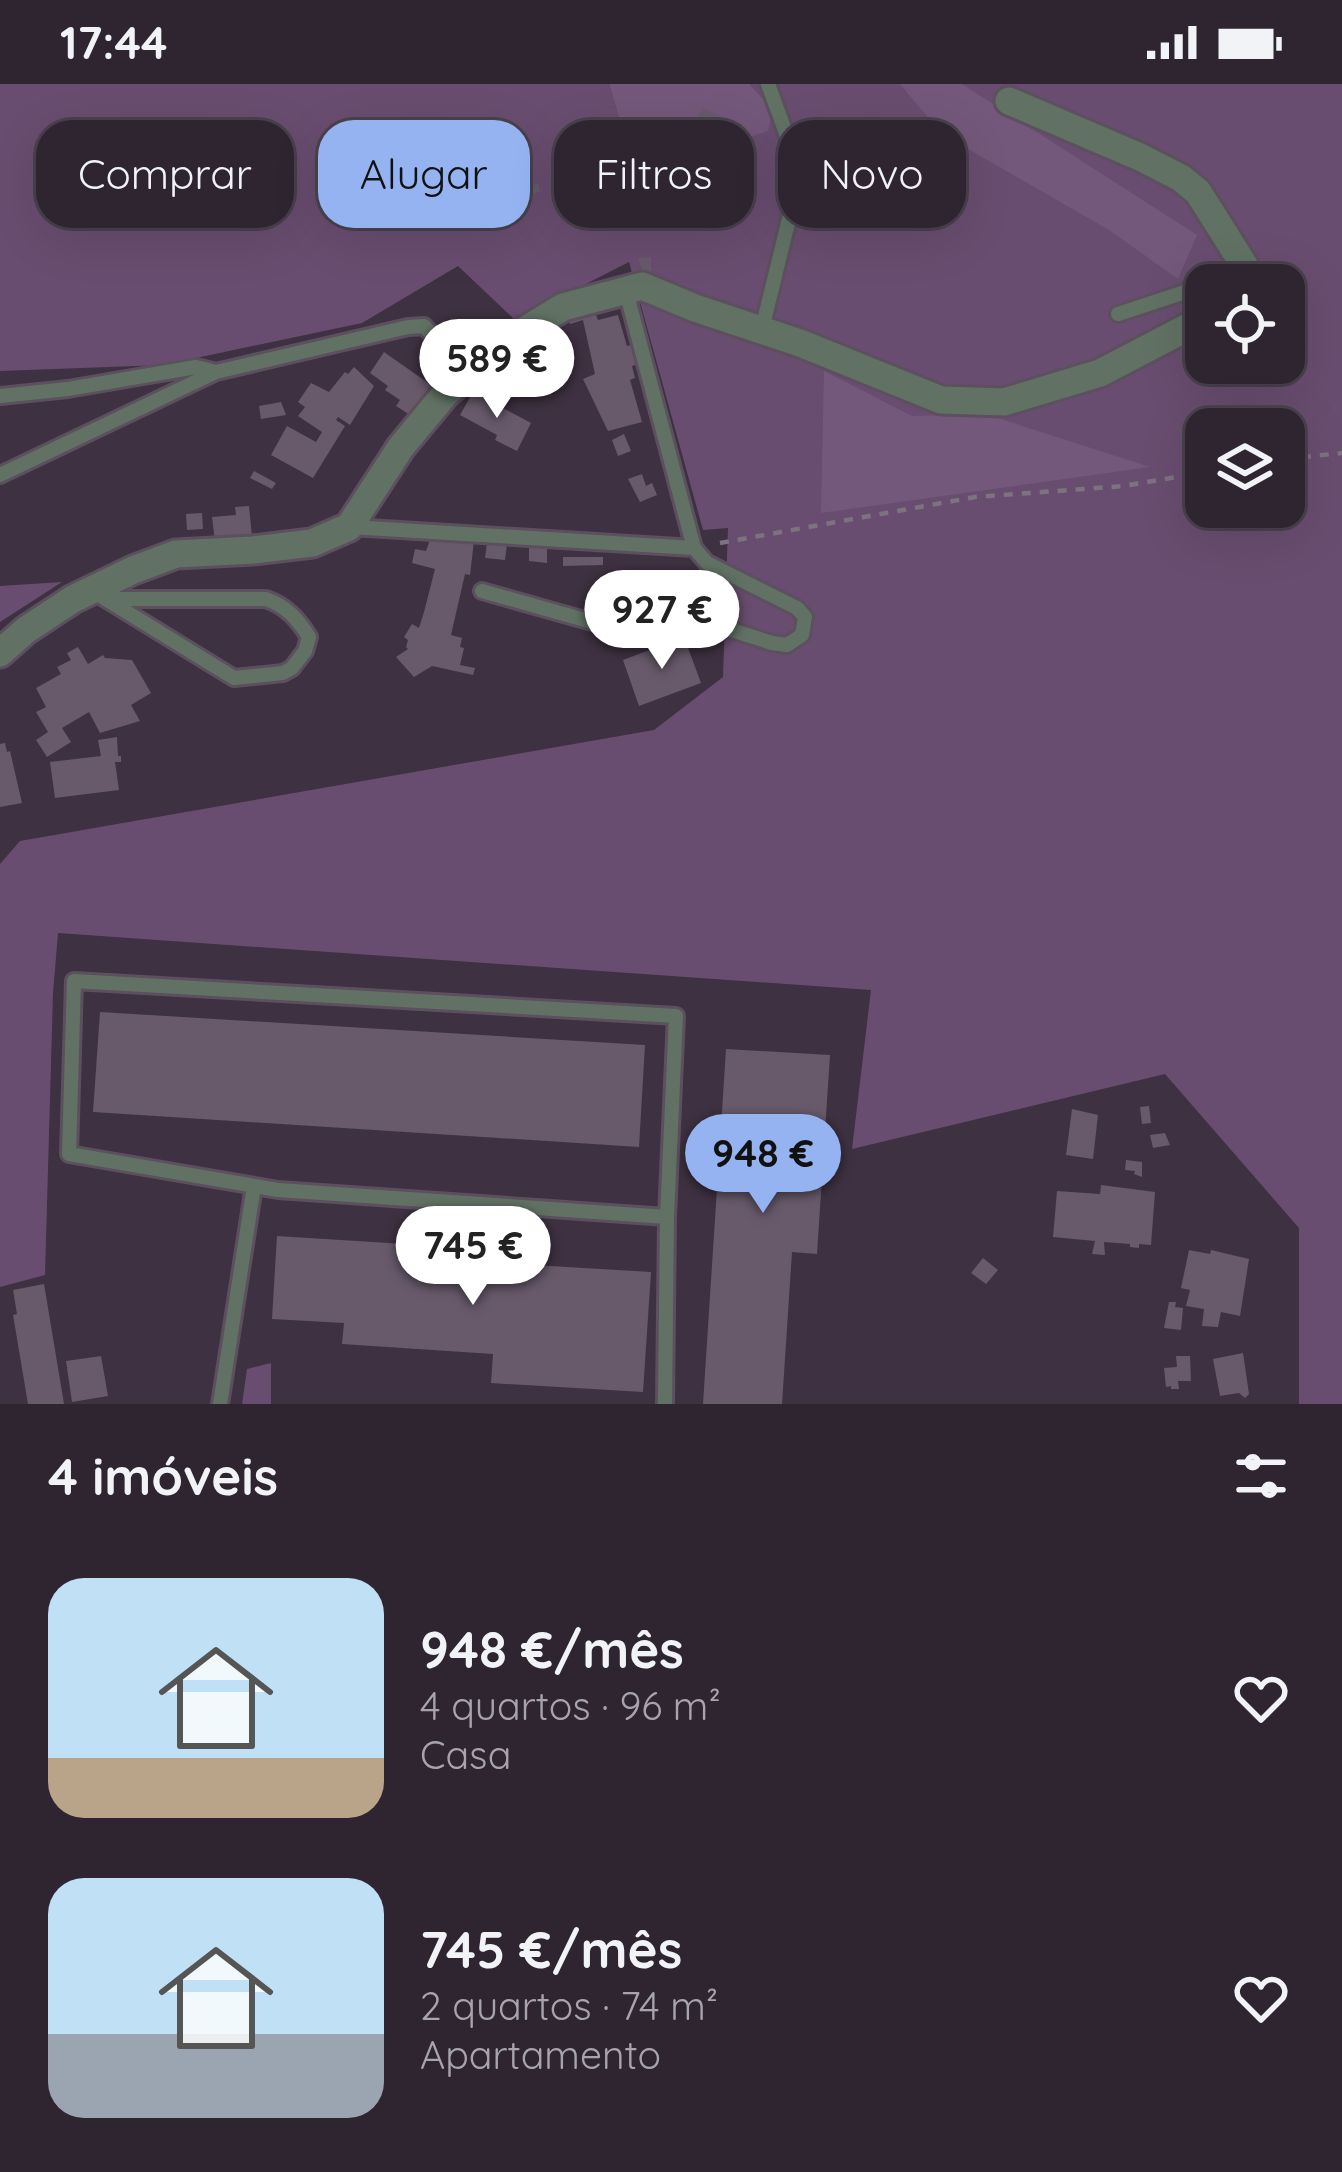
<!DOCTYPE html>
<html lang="pt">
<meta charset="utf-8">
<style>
:root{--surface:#2e2531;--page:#3a313d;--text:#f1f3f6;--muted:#a7a5ab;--line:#49424d;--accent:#95b2f1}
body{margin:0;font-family:Quicksand,sans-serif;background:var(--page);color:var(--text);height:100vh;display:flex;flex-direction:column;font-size:45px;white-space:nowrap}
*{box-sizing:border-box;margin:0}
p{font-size:39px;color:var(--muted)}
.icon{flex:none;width:66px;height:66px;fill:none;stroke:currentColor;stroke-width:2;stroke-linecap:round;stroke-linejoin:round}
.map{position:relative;height:1320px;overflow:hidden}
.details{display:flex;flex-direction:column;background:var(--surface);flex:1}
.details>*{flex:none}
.hud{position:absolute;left:36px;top:36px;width:1272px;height:108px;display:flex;gap:24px}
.tools{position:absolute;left:1185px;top:180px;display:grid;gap:24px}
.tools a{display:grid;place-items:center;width:120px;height:120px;border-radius:24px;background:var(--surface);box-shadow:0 12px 48px #0002,0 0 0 3px var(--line);font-size:60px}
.price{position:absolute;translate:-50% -102px;padding:0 27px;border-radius:42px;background:#fff;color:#222;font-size:39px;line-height:78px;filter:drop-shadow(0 3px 6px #0008)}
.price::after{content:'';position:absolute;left:50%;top:72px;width:36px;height:27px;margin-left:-18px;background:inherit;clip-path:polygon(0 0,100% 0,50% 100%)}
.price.active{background:var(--accent);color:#111}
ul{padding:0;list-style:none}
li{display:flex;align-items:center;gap:36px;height:300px;padding:0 48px}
li span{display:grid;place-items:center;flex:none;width:336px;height:240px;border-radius:36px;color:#555}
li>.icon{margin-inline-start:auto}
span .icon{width:144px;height:144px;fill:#fffc;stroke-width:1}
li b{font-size:51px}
h2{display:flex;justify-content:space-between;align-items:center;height:144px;padding:0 48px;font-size:51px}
.chip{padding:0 42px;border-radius:36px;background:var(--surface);box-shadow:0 12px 48px #0002,0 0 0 3px var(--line);font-size:42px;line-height:108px}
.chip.active{background:var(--accent);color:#111}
.status{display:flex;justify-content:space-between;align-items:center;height:84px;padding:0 60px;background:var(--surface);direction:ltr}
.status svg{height:33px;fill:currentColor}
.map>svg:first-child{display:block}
</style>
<div class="status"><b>17:44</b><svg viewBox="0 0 49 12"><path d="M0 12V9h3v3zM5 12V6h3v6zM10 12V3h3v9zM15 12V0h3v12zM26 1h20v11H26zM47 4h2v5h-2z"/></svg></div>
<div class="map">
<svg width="1342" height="1320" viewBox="0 0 1342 1320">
<rect width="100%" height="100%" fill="#3e3141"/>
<path fill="#694d70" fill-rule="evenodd" d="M0 0H609L635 88 772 25 750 0H1342V1320H1299V1144L1165 990 852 1065 871 906 58 849 53 909 45 1191 0 1203V780L20 757 654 646 723 593 728 444 703 446 629 178 515 236 458 182 362 239 163 281 0 287ZM1206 201H1284V279H1206ZM1206 345H1284V423H1206Z
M62 498 0 538V502Z
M271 1279V1320H242L247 1285Z"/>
<path fill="#74587b" d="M609 0H750L772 25 768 47 635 89Z
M900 0H962L1197 151 1178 195 1109 146 942 50Z
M824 287 912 332 985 330 1150 383 821 429Z"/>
<path fill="#685a6b" d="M703 24 724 34 705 68 692 58 696 52 689 48Z
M538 99 541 107 525 113 522 106Z
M651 173V192L643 191 638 174Z
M585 223 588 233 596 231 598 236 618 231 627 262 635 260 641 279 632 282 635 294 630 296 642 338 608 347 583 295 595 290 583 236 570 240 566 228Z
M384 268 431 301 410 331 396 322 400 316 385 306 388 302 370 289Z
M354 283 374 302 350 341 338 333 336 336 345 342 313 394 271 371 287 342 316 358 322 348 298 332 305 323 298 318 311 299 329 308 345 288 348 290Z
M473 308 531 339 517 367 495 356 497 351 460 331Z
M281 318 286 331 261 335 259 322Z
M624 350 631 367 618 372 612 356Z
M254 387 276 399 272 405 250 394Z
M642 390 646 402 652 399 657 411 640 418 628 395Z
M249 422 252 453 215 457 212 433 236 431 235 423Z
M202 429 203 445 187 446 186 430Z
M432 450 474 457 470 491 465 490 451 551 462 554 460 563 464 564 460 581 475 584 473 591 432 582 414 593 396 573 408 565 406 563 408 556 404 553 412 540 419 544 424 528 435 485 412 479 415 465 426 467Z
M487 459 507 461 505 476 485 474Z
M529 463 547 465V479L529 477Z
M563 473H603V481L563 482Z
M684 553 701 599 639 622 623 576Z
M78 563 88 580 103 571 105 574 132 576 151 609 131 621 140 637 100 649 89 628 62 644 71 658 47 673 36 656 48 648 36 628 46 623 36 604 61 590 57 583 71 576 67 569Z
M117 653 118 672H121V678H115L119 706 55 714 50 678 101 672 98 656Z
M5 659 7 668 10 667 22 719 0 723V660Z
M100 928 645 961 639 1063 93 1028Z
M726 965 830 971 817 1170 792 1168 782 1320H703Z
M1149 1022 1151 1039 1142 1040 1140 1023Z
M1072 1025 1098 1031 1093 1075 1066 1071Z
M1165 1049 1170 1061 1153 1064 1150 1051Z
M1126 1076 1142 1078V1093L1134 1090 1135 1087 1125 1086Z
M1101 1101 1155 1108 1151 1161 1139 1160V1164L1130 1163V1160L1104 1158 1105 1171 1092 1170 1095 1157 1053 1153 1057 1107 1100 1110Z
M277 1152 500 1166 499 1179 651 1188 643 1308 491 1299 493 1270 342 1260 344 1239 272 1235Z
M1189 1166 1210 1170 1211 1166 1249 1175 1240 1232 1221 1228 1218 1243 1202 1242 1204 1225 1186 1222 1190 1206 1181 1204Z
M983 1174 998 1186 986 1200 971 1189Z
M44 1200 64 1320H28L13 1231 17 1230 13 1206Z
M1169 1218H1176L1175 1223 1183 1224 1181 1246 1164 1244Z
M1243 1269 1249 1310 1245 1314 1239 1309 1220 1312 1213 1275Z
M101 1272 108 1312 72 1318 66 1277Z
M1176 1272H1190L1191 1297H1178L1179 1305H1171V1302L1166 1303 1164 1284 1177 1283Z"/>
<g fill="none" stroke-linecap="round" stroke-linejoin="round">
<g stroke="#5c505f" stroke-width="20">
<path id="service" d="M1118 230 1246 188
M762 245 799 94 798 82 768 0
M0 312 68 305 196 283 216 288
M0 391 216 288 408 243 424 242 438 257 454 301
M351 443 694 464
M91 506 234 594 283 589 292 584 305 567 309 553C298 535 286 522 266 515H106
M482 507 606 542 694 534 772 559 787 561 802 551 805 533 797 524 707 479 694 464 626 207
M220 1320 254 1102
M665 1320 667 1133 676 932 74 897 69 1070 278 1106 667 1133"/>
</g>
<g stroke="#5c505f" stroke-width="33">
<path id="minor" d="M1009 17 1140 73 1181 94 1198 108 1244 181 1252 201
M0 569 26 546 73 515 133 486 176 470 253 466 312 459 349 443 401 363 445 310 504 259 563 223 642 202 695 224 800 259 941 316 1004 318 1100 289 1192 241 1206 237"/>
</g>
<path stroke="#7d7280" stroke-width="4.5" stroke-dasharray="9 9" stroke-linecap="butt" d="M1284 375 1342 369
M720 459 975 413 1124 402 1206 388"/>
<use href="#service" stroke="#617264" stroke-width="14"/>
<use href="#minor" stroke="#617264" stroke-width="27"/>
</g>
</svg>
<div class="tools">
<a><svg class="icon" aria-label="locate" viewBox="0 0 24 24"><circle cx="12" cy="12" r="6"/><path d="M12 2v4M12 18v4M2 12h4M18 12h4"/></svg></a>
<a><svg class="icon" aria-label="layers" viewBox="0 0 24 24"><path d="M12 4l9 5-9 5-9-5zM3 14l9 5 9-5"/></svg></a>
</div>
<b class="price" style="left:497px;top:337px">589 €</b>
<b class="price" style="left:662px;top:588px">927 €</b>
<b class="price active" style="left:763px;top:1132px">948 €</b>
<b class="price" style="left:473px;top:1224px">745 €</b>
<div class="hud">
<a class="chip">Comprar</a>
<a class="chip active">Alugar</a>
<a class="chip">Filtros</a>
<a class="chip">Novo</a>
</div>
</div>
<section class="details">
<h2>4 imóveis<svg class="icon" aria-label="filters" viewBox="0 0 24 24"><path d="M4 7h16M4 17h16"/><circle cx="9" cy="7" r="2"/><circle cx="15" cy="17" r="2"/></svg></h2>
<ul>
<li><span style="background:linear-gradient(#bfe0f5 75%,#b9a48a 0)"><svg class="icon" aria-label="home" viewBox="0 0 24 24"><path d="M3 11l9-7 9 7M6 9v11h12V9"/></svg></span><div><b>948 €/mês</b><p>4 quartos · 96 m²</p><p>Casa</p></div><svg class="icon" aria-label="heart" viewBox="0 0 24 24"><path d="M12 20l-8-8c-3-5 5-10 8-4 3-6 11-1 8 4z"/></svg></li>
<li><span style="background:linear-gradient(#bfe0f5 65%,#9aa5b1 0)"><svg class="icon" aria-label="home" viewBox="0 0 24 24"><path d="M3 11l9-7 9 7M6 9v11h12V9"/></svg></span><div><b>745 €/mês</b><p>2 quartos · 74 m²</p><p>Apartamento</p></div><svg class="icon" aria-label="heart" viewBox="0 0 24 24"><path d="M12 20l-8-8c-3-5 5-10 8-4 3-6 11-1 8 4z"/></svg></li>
</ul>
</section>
